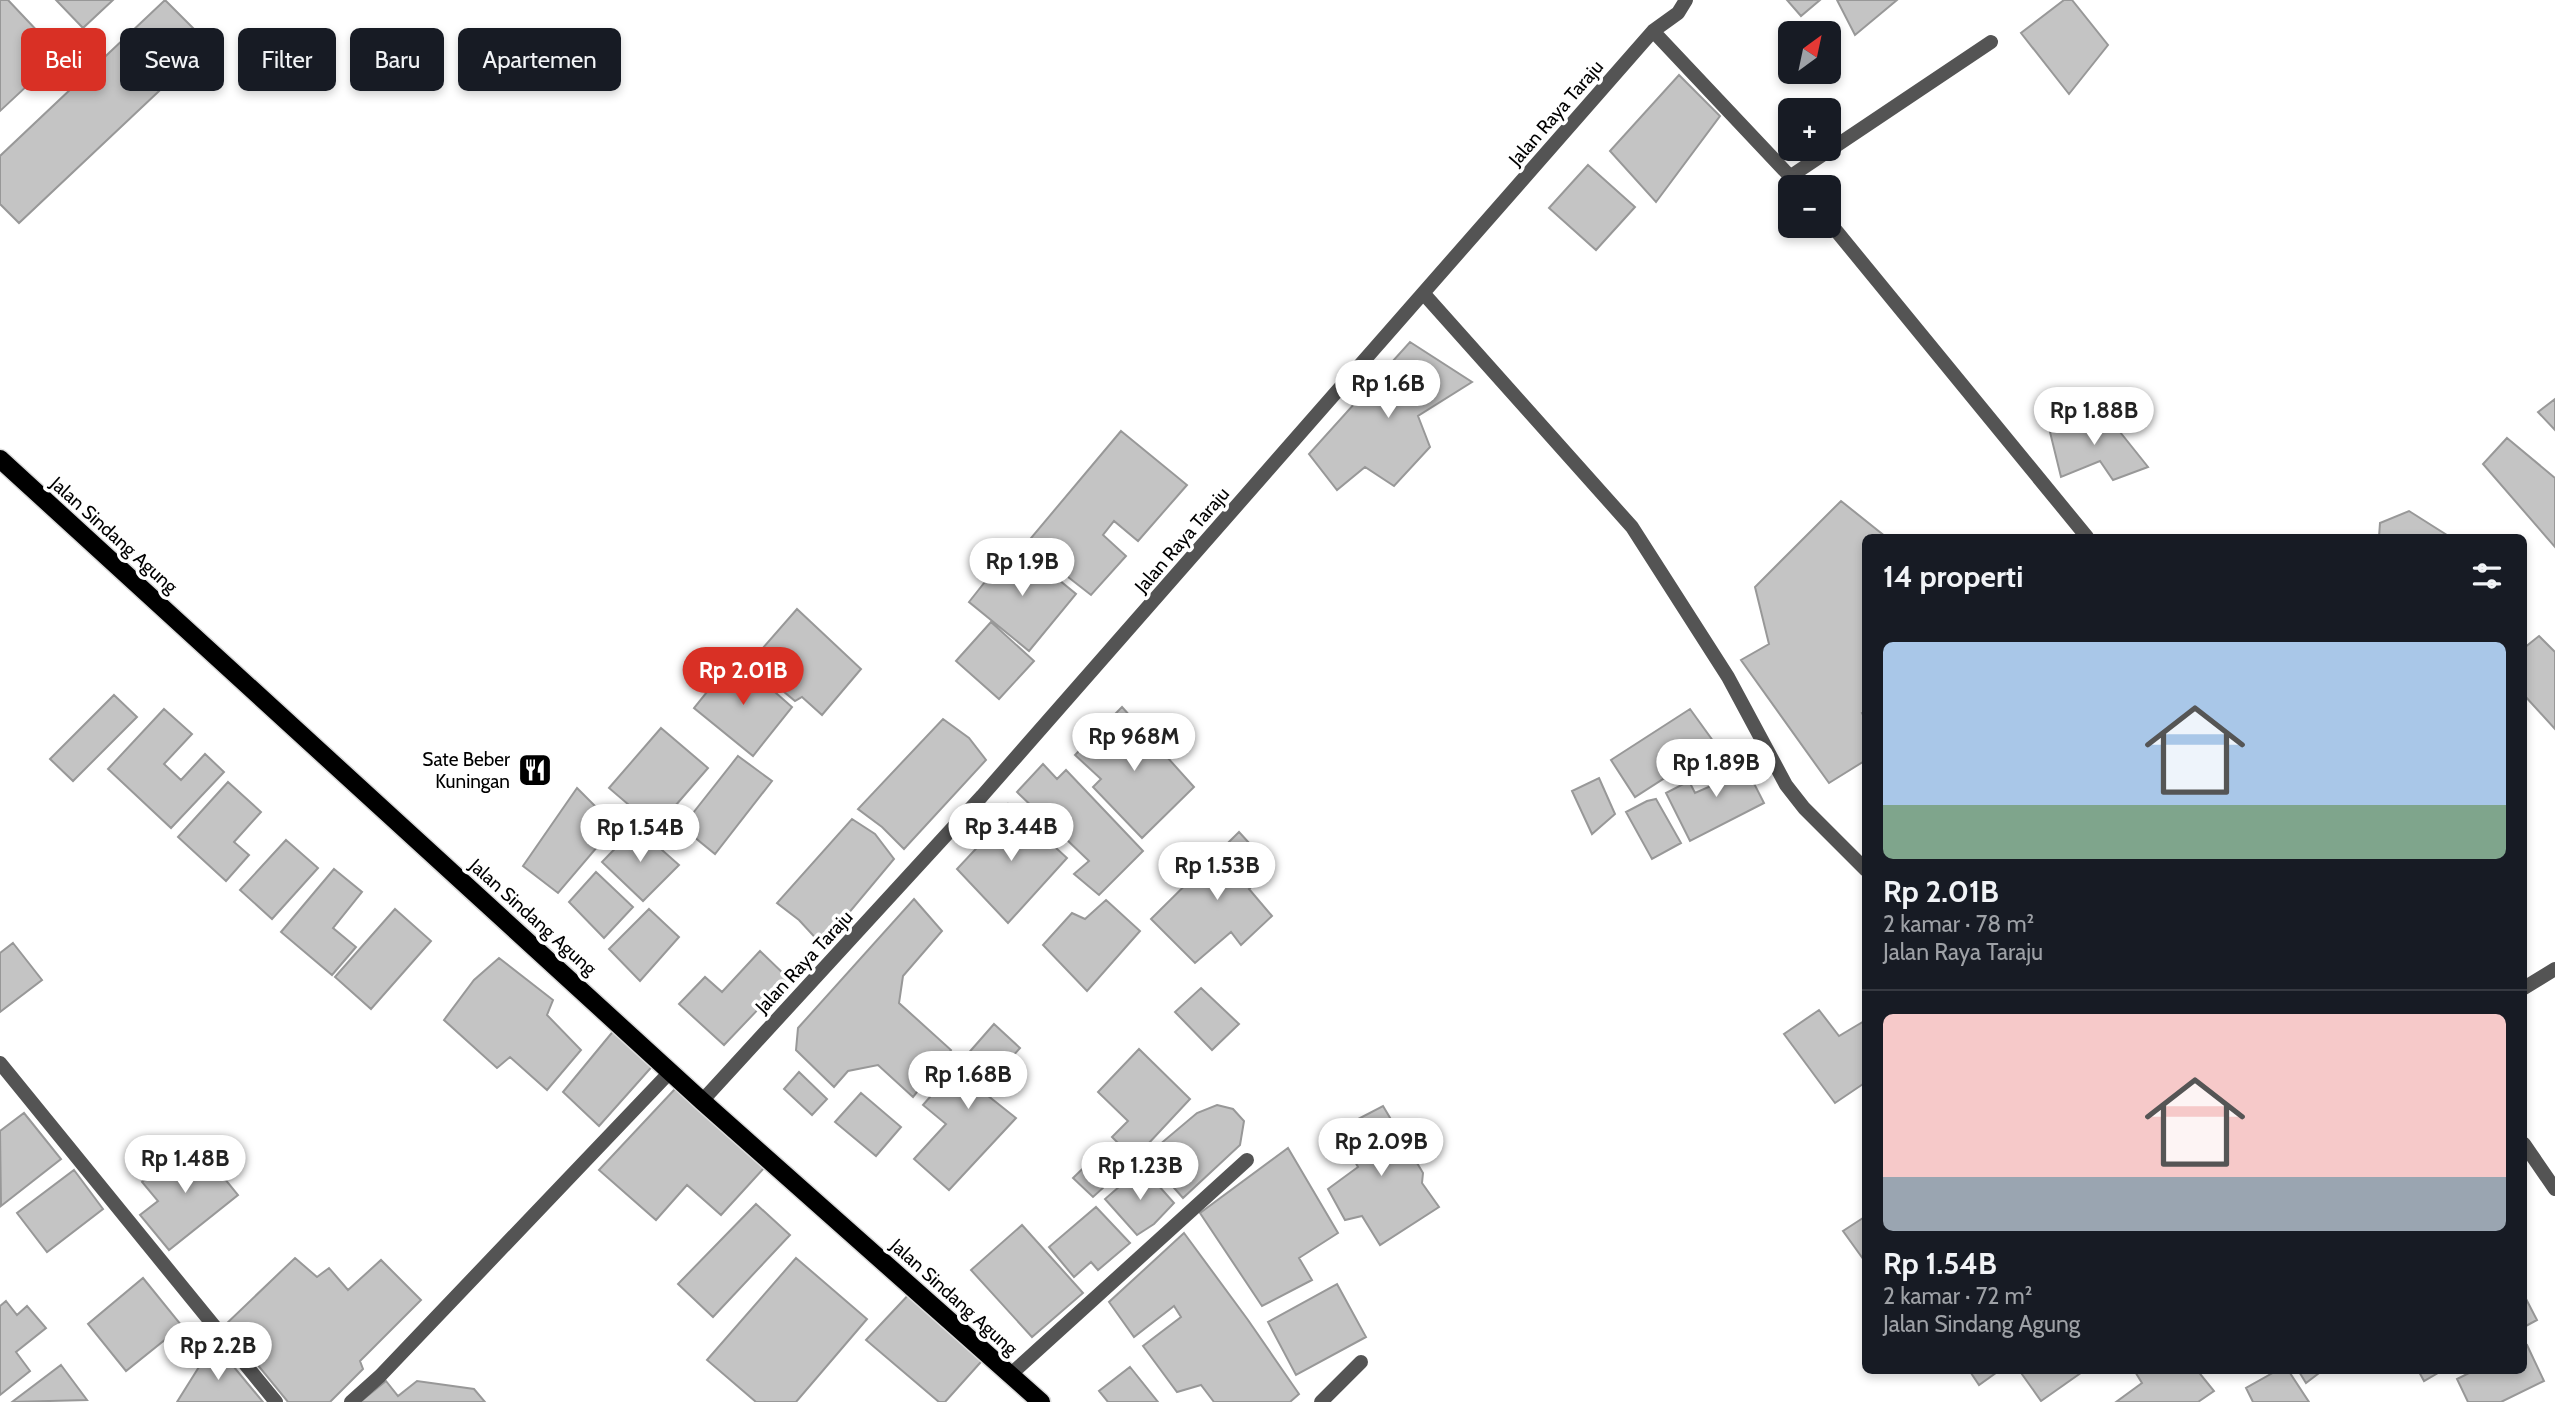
<!DOCTYPE html>
<html lang="id">
<meta charset="utf-8">
<style>
:root{--surface:#171b24;--page:#242831;--text:#f1f3f6;--muted:#9ea1a6;--line:#363941;--accent:#d93025}
body{margin:0;font-family:Cabin,sans-serif;background:var(--page);color:var(--text);height:100vh;display:flex;flex-direction:column;font-size:26px;white-space:nowrap}
*{box-sizing:border-box;margin:0}
p{font-size:23px;color:var(--muted)}
.icon{flex:none;width:38px;height:38px;fill:none;stroke:currentColor;stroke-width:2;stroke-linecap:round;stroke-linejoin:round}
.map{position:relative;flex:1;overflow:hidden}
.details{position:absolute;left:1862px;top:534px;width:665px;height:840px;display:flex;flex-direction:column;background:var(--surface);border-radius:10px;box-shadow:0 4px 10px #0003}
.details>*{flex:none}
.banner{position:absolute;left:21px;top:28px;width:665px;height:63px;display:flex;gap:14px}
.needle{width:46px;rotate:33deg}
.fabs{position:absolute;left:1778px;top:21px;display:grid;gap:14px}
.fabs a{display:grid;place-items:center;width:63px;height:63px;border-radius:10px;background:var(--surface);box-shadow:0 4px 10px #0003;font-size:35px}
.price{position:absolute;translate:-50% -60px;padding:0 16px;border-radius:24px;background:#fff;color:#222;font-size:23px;line-height:46px;filter:drop-shadow(0 2px 4px #0008)}
.price::after{content:'';position:absolute;left:50%;top:42px;width:21px;height:16px;margin-left:-10px;background:inherit;clip-path:polygon(0 0,100% 0,50% 100%)}
.price.current{background:var(--accent);color:#fff}
ul{padding:0;list-style:none}
li{display:grid;align-content:center;gap:14px;height:371px;padding:0 21px}
li+li{border-top:2px solid var(--line)}
li span{display:grid;place-items:center;height:217px;border-radius:10px;color:#555}
li>.icon{margin-inline-start:auto}
span .icon{width:126px;height:126px;fill:#fffc;stroke-width:1}
li b{font-size:30px}
h2{display:flex;justify-content:space-between;align-items:center;height:84px;padding:0 21px;font-size:30px}
.tag{padding:0 24px;border-radius:10px;background:var(--surface);box-shadow:0 4px 10px #0003;font-size:24px;line-height:63px}
.tag.current{background:var(--accent);color:#fff}
.map>svg:first-child{display:block}
</style>
<div class="map">
<svg width="2555" height="1402" viewBox="0 0 2555 1402">
<rect width="100%" height="100%" fill="#fff"/>
<path fill="#c4c4c4" stroke="#989898" stroke-width="2" d="M0 0H8L60 55 0 111Z
M56 0H113L83 28Z
M165 0 209 44 19 223 0 204V156Z
M1787 0H1820L1801 16Z
M1837 0H1897L1855 35Z
M2064 0H2072L2108 45 2069 94 2021 33Z
M1679 75 1720 116 1656 202 1610 151Z
M1588 165 1635 207 1596 250 1549 208Z
M1410 342 1472 382 1418 416 1430 447 1394 486 1365 467 1337 490 1309 454Z
M2555 399V430L2538 412Z
M2104 412 2148 467 2113 480 2100 461 2061 477 2049 428Z
M1121 431 1187 485 1138 541 1114 521 1103 535 1126 556 1091 595 1026 544Z
M2507 438 2555 478V547L2483 464Z
M1841 501 1886 537H1866V711L1862 713 1866 721V760L1829 783 1741 660 1769 644 1755 587Z
M2409 511 2450 537H2379L2380 523Z
M1015 544 1076 594 1029 651 969 602Z
M797 609 861 669 822 715 802 697 795 701 765 676 770 670 755 657Z
M991 622 1034 661 999 699 956 661Z
M2539 636 2555 652V729L2524 695V648Z
M735 657 792 707 753 756 694 708Z
M114 695 137 717 73 781 50 759Z
M1122 707 1194 787 1142 838 1093 787 1101 779 1075 755Z
M164 709 192 734 164 764 181 780 205 754 224 772 171 828 108 769Z
M1690 709 1716 745 1635 797 1611 760Z
M943 719 969 738 986 760 904 849 882 827 858 809Z
M661 728 708 768 656 828 609 788Z
M1739 754 1764 803 1690 841 1666 793 1689 781 1695 793 1720 782 1712 768Z
M738 756 772 781 715 854 682 827Z
M1043 764 1057 779 1066 770 1143 851 1099 895 1074 874 1089 861 1017 792Z
M1599 778 1615 814 1592 834 1572 791Z
M228 782 261 812 234 842 249 855 226 881 178 837Z
M577 788 615 826 558 893 523 866Z
M1656 799 1681 843 1652 859 1626 812 1647 801Z
M1008 804 1067 858 1008 923 957 869 988 836 983 829Z
M852 819 875 834 894 859 822 945 799 920 777 903Z
M636 827 679 865 643 901 602 862Z
M1239 832 1272 868 1249 889 1272 916 1241 945 1231 932 1195 963 1151 919Z
M286 840 318 868 272 919 240 890Z
M334 869 362 892 333 928 356 947 332 975 281 932Z
M596 872 633 907 604 938 569 902Z
M914 899 942 931 903 976 899 1003 951 1050 913 1097 878 1065 848 1071 834 1087 796 1050 798 1028Z
M1106 900 1140 931 1087 991 1043 945 1072 913 1085 919Z
M395 909 431 941 371 1009 335 977Z
M649 909 679 937 640 981 609 949Z
M13 943 42 980 0 1012V953Z
M760 951 788 978 724 1045 679 1004 705 977 722 992Z
M499 958 553 1000 547 1015 581 1050 547 1090 510 1057 497 1068 444 1020 474 980Z
M1201 988 1239 1024 1212 1050 1175 1012Z
M1819 1010 1839 1036 1866 1020V1082L1835 1103 1784 1034Z
M994 1024 1020 1048 982 1091 1016 1118 949 1190 914 1159 946 1124 923 1105Z
M615 1029 656 1062 599 1126 563 1092Z
M1139 1049 1190 1099 1134 1159 1112 1137 1128 1121 1098 1092Z
M799 1072 827 1099 812 1115 784 1089Z
M675 1089 764 1168 721 1215 687 1185 656 1220 599 1170Z
M861 1093 901 1127 876 1156 835 1122Z
M1217 1105 1233 1109 1244 1121 1240 1145 1183 1198 1146 1156 1197 1113Z
M1383 1106 1423 1173 1422 1183 1439 1207 1380 1245 1362 1216 1345 1220 1328 1189 1358 1167 1337 1130Z
M24 1113 61 1159 1 1206 0 1131Z
M194 1141 238 1195 169 1250 140 1215 158 1201 142 1182Z
M1105 1147 1125 1168 1093 1197 1073 1178Z
M1288 1148 1338 1233 1299 1258 1312 1280 1262 1306 1200 1213Z
M1142 1167 1174 1203 1154 1224 1137 1235 1105 1199Z
M74 1170 103 1209 47 1252 17 1213Z
M756 1204 790 1235 713 1317 678 1284Z
M1096 1207 1130 1243 1098 1270 1091 1262 1074 1277 1049 1247Z
M1866 1216V1263L1843 1231Z
M1022 1225 1083 1293 1032 1337 971 1270Z
M1184 1233 1248 1320 1299 1394 1290 1402H1214L1201 1385 1177 1392 1143 1346 1181 1317 1174 1306 1134 1337 1109 1302Z
M295 1258 317 1277 329 1268 348 1290 381 1260 421 1300 360 1361 363 1369 330 1402H288L225 1325Z
M796 1258 867 1319 796 1402H756L707 1360Z
M143 1278 182 1326 126 1371 88 1324Z
M1337 1284 1366 1337 1296 1375 1268 1322Z
M913 1290 988 1354 945 1402H939L866 1340Z
M2524 1295 2537 1320 2524 1327Z
M6 1301 17 1315 27 1306 46 1328 16 1352 30 1371 0 1395V1306Z
M214 1343 263 1402H177Z
M2527 1345 2544 1381 2501 1402H2468L2457 1379 2475 1370H2524V1346Z
M61 1365 87 1400 12 1402Z
M1130 1367 1158 1402H1108L1099 1391Z
M1969 1370H2000L1979 1385Z
M2019 1370H2085L2041 1401Z
M2134 1370H2197L2214 1391 2198 1402H2116L2142 1383Z
M2278 1370H2288L2309 1402H2253L2246 1388Z
M2298 1370H2323L2306 1383Z
M2418 1370H2443L2424 1381Z
M386 1381 398 1396 417 1381 474 1389 485 1402H360Z"/>
<g fill="none" stroke-linecap="round" stroke-linejoin="round">
<g stroke="#dbdbdb" stroke-width="21">
<path id="primary" d="M0 459 702 1101 1041 1402"/>
</g>
<path stroke="#545454" stroke-width="14" d="M1791 176 1991 42"/>
<path stroke="#545454" stroke-width="14" d="M1653 31 1800 187
M1829 222 2087 537
M1424 294 1632 527 1728 677 1786 785 1804 808 1866 870
M2524 988 2555 969
M0 1063 276 1402
M702 1101 982 796 1653 31 1678 13 1686 0
M2524 1144 2555 1189
M1010 1375 1247 1160
M351 1402 380 1376 670 1072
M1321 1402 1361 1362"/>
<use href="#primary" stroke="#000" stroke-width="18"/>
</g>
<defs>
<g id="restaurant-square" transform="scale(1.75)"><rect x="-9" y="-9" width="18" height="18" rx="4" fill="#000" stroke="#fff"/><path d="M-5-6h1v4h1v-4h1v4h1v-4h1v5L-1.5 .5V6h-2V.5L-5-1ZM5-6V6H3V1.5H1.5Q1.5-4 5-6Z" fill="#fff"/></g>
</defs>
<g fill-rule="evenodd">
<use href="#restaurant-square" x="535" y="770"/>
</g>
<g text-anchor="middle" dominant-baseline="central" stroke-width="7" stroke-linejoin="round" paint-order="stroke">
<g font-size="19" fill="#000" stroke="#fff">
<text transform="translate(1556 113) rotate(-49)">Jalan Raya Taraju</text>
<text transform="translate(114 535) rotate(42)">Jalan Sindang Agung</text>
<text transform="translate(1182 540) rotate(-49)">Jalan Raya Taraju</text>
<text transform="translate(533 917) rotate(42)">Jalan Sindang Agung</text>
<text transform="translate(804 962) rotate(-47)">Jalan Raya Taraju</text>
<text transform="translate(954 1297) rotate(42)">Jalan Sindang Agung</text>
</g>
<g font-size="19" fill="#000" stroke="#fff" text-anchor="end">
<text x="510" y="759">Sate Beber<tspan x="510" dy="22">Kuningan</tspan></text>
</g>
</g>
</svg>
<div class="fabs">
<a><svg class="needle" viewBox="-14 -14 28 28"><path d="M0-13l5 13h-10z" fill="#e53935"/><path d="M0 13l5-13h-10z" fill="#9ea1a6"/></svg></a>
<a>+</a>
<a>−</a>
</div>
<b class="price" style="left:1388px;top:420px">Rp 1.6B</b>
<b class="price" style="left:2094px;top:447px">Rp 1.88B</b>
<b class="price" style="left:1022px;top:598px">Rp 1.9B</b>
<b class="price current" style="left:743px;top:707px">Rp 2.01B</b>
<b class="price" style="left:1134px;top:773px">Rp 968M</b>
<b class="price" style="left:1716px;top:799px">Rp 1.89B</b>
<b class="price" style="left:1011px;top:863px">Rp 3.44B</b>
<b class="price" style="left:640px;top:864px">Rp 1.54B</b>
<b class="price" style="left:1217px;top:902px">Rp 1.53B</b>
<b class="price" style="left:968px;top:1111px">Rp 1.68B</b>
<b class="price" style="left:1381px;top:1178px">Rp 2.09B</b>
<b class="price" style="left:185px;top:1195px">Rp 1.48B</b>
<b class="price" style="left:1140px;top:1202px">Rp 1.23B</b>
<b class="price" style="left:218px;top:1382px">Rp 2.2B</b>
<div class="banner">
<a class="tag current">Beli</a>
<a class="tag">Sewa</a>
<a class="tag">Filter</a>
<a class="tag">Baru</a>
<a class="tag">Apartemen</a>
</div>
<section class="details">
<h2>14 properti<svg class="icon" aria-label="filters" viewBox="0 0 24 24"><path d="M4 7h16M4 17h16"/><circle cx="9" cy="7" r="2"/><circle cx="15" cy="17" r="2"/></svg></h2>
<ul>
<li><span style="background:linear-gradient(#a9c7e8 75%,#7fa58c 0)"><svg class="icon" aria-label="home" viewBox="0 0 24 24"><path d="M3 11l9-7 9 7M6 9v11h12V9"/></svg></span><div><b>Rp 2.01B</b><p>2 kamar · 78 m²</p><p>Jalan Raya Taraju</p></div></li>
<li><span style="background:linear-gradient(#f6c9c9 75%,#9aa5b1 0)"><svg class="icon" aria-label="home" viewBox="0 0 24 24"><path d="M3 11l9-7 9 7M6 9v11h12V9"/></svg></span><div><b>Rp 1.54B</b><p>2 kamar · 72 m²</p><p>Jalan Sindang Agung</p></div></li>
</ul>
</section>
</div>
